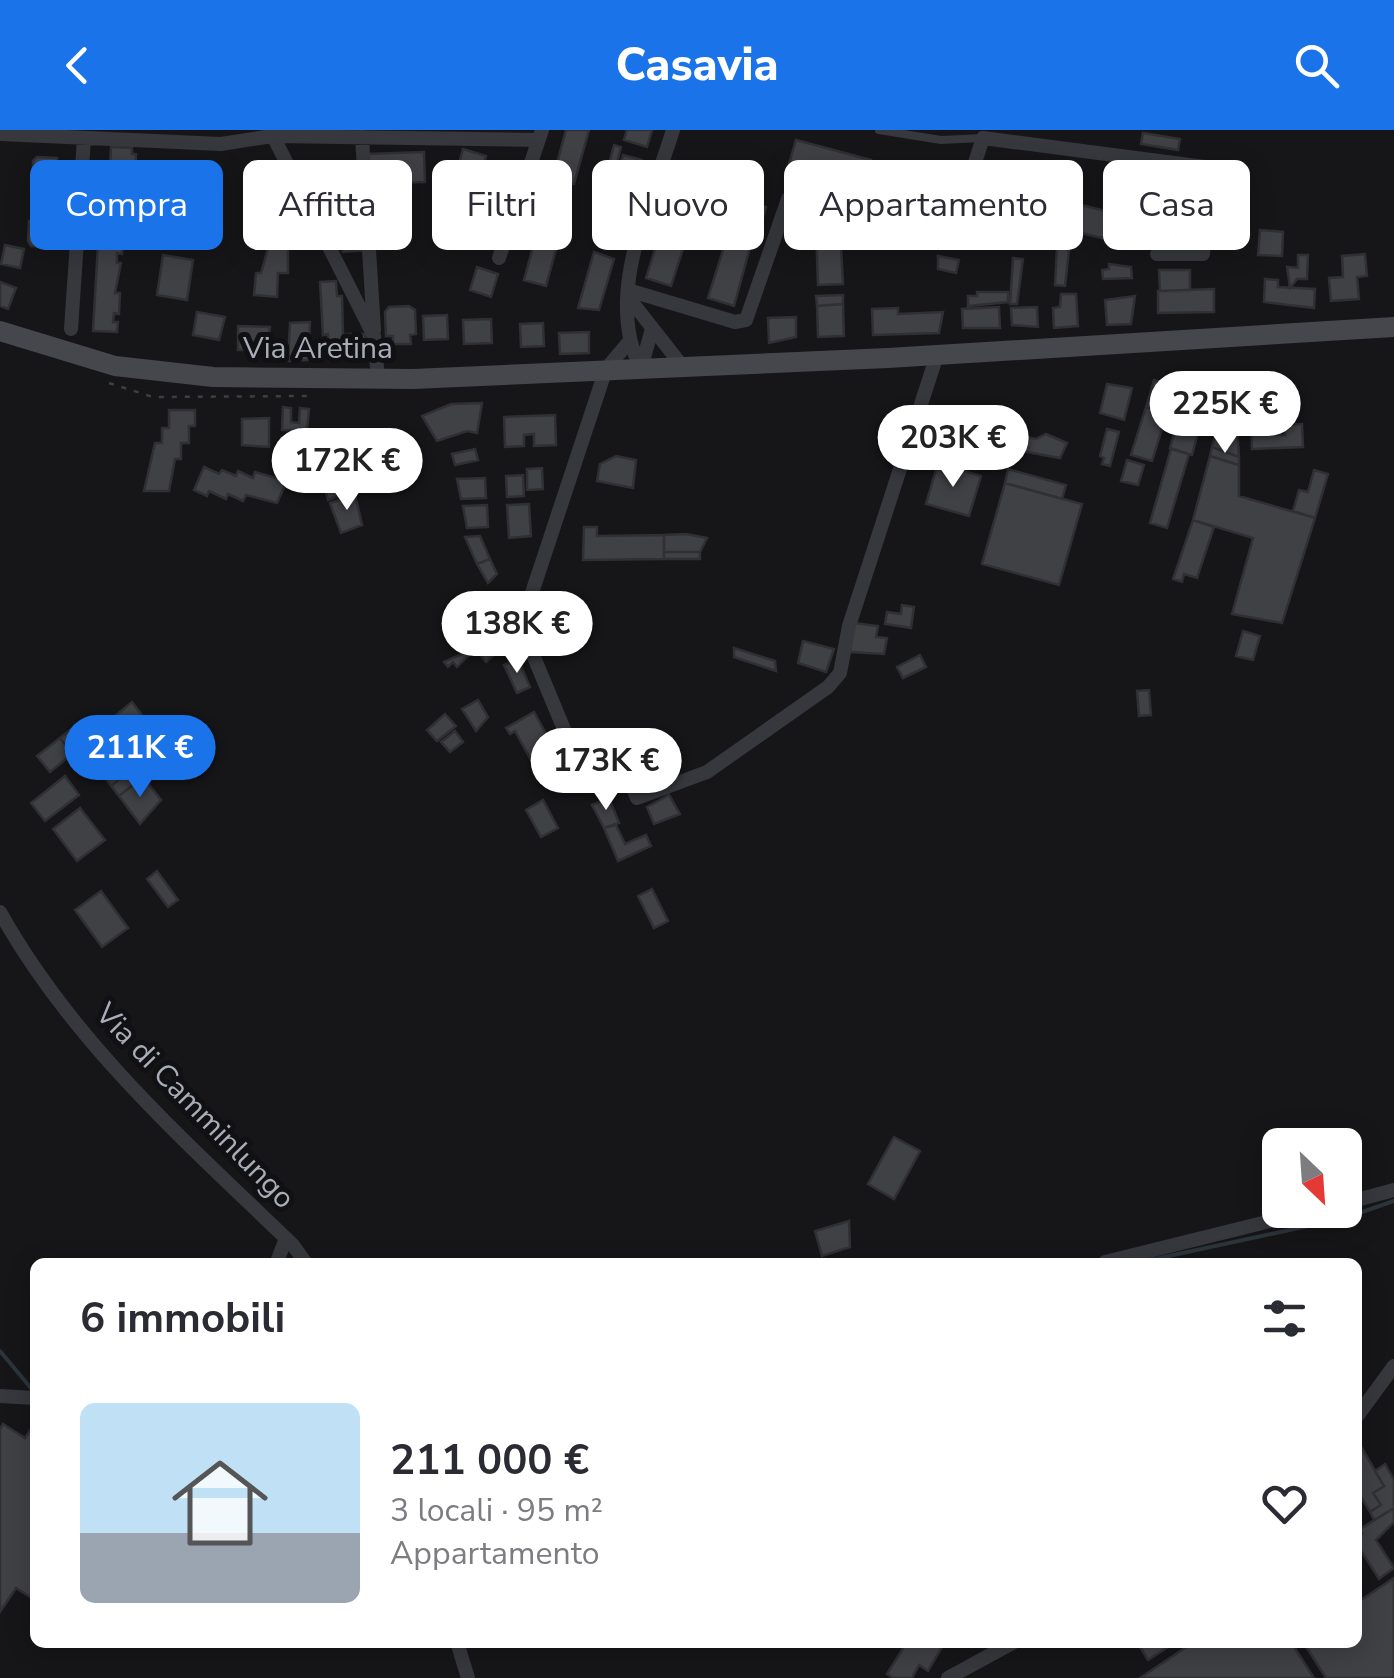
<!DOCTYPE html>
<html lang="it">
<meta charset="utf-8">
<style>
:root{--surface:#fff;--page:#f7f7f7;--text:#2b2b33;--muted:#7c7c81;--accent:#1a73e8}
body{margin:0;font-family:"Nunito Sans",sans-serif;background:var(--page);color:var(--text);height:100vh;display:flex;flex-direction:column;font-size:38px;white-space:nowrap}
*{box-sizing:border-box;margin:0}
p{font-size:32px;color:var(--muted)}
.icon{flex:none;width:55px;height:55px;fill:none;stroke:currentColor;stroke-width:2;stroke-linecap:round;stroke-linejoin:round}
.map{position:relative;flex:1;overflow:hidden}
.drawer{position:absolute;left:30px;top:1128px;width:1332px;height:390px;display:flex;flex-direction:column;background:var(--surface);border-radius:15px;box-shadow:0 5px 25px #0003}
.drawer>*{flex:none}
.hud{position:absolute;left:30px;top:30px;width:1335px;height:90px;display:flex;gap:20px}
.needle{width:65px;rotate:155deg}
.controls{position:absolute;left:1262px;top:998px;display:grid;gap:20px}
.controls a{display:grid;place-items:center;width:100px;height:100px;border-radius:15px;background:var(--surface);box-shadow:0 5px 25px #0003;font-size:50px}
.price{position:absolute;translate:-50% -85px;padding:0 22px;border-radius:35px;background:#fff;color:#222;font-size:32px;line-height:65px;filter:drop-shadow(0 2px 5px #0008)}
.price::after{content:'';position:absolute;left:50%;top:60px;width:30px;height:22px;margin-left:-15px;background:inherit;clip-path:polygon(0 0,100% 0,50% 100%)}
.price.on{background:var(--accent);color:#fff}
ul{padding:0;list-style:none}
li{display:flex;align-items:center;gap:30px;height:250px;padding:0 50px}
li span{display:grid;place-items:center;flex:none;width:280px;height:200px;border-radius:15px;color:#555}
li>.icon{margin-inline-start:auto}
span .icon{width:120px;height:120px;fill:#fffc;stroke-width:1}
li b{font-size:42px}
h2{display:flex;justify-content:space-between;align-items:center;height:120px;padding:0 50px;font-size:42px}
.tag{padding:0 35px;border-radius:15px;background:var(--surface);box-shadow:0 5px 25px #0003;font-size:35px;line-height:90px}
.tag.on{background:var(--accent);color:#fff}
header{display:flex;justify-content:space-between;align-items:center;height:130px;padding:0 50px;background:var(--accent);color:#fff;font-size:45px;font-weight:800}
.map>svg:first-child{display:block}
</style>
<header><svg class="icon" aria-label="back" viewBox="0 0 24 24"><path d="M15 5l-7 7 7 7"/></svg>Casavia<svg class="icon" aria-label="search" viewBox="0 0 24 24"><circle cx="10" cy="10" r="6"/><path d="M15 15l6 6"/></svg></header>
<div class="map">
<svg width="1394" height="1548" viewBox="0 0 1394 1548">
<rect width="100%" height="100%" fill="#161618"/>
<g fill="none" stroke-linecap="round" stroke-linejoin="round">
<path stroke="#2c353c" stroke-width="4" d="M1141 1132 1345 1088 1394 1071
M0 1221 35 1263"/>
</g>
<path fill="#404145" stroke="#303034" stroke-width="2.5" d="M566 0H589L574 54 553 48Z
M627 0H652L647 17 624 10Z
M1143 3 1180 9 1178 20 1141 14Z
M796 10 871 30 865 54 789 34Z
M614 15 621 17 613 50 605 48Z
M111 17 132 18V24H136L135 44H130L133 73H129L128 83H132V93L107 92Z
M463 19 486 26 470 79 448 73Z
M424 22 425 52 368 53 367 24Z
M623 25 642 30 637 49 618 44Z
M37 27 57 28 53 118 31 116 28 111 29 91H33V31Z
M175 33 198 35 191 79 171 78Z
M308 34 333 37 329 54 305 49Z
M892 36 952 52 946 76 886 60Z
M251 39 275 41 272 86 248 85Z
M677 49 703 57 671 156 646 148Z
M987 51 1117 84 1109 110 980 77Z
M315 54 324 56 320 59 328 74 318 79 308 57Z
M610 58 632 65 622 85 604 80Z
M1168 61 1187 63 1183 111 1163 109Z
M546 69 568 75 546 156 524 150Z
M739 69 766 77 759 100 755 99 734 176 708 168Z
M363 71 366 120 343 122 340 73Z
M1222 93a10 10 0 1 1 20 0a10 10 0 1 1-20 0Z
M275 94 297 95 296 117H288V143H278L277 167 254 165 256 143H261Z
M603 94 622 99 613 118 598 114Z
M99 97 119 98 123 103 122 124 117 123V133H121L115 163H120L119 184 114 183 113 192H118L117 202 93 201Z
M840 100 843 154 818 155 816 101Z
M1260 100 1283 102 1282 126 1258 125Z
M5 115 24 119 20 138 1 134Z
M1057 117 1069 120 1065 156 1055 155Z
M594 122 614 129 599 180 578 178Z
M1365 124 1367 146 1357 147 1359 169 1331 171 1329 148 1343 147 1342 126Z
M163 125 193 130 187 170 157 165Z
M1298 125H1308L1307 149H1297L1290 158 1287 137 1298 138Z
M938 126 959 130 956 143 938 139Z
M1013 128 1023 129 1017 174H1010Z
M1109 134 1131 137 1132 148 1103 149 1102 140 1109 139Z
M477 137 498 144 491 167 470 160Z
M1159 140H1190V161H1160Z
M1265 149 1278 150V157L1315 159 1314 178 1264 172Z
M336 151 337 166H342L343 204H365L366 228 329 230 328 204 323 205 320 152Z
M0 152 16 158 8 179 0 176Z
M1214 159V182L1158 183V161Z
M977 162H1008V172L968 176V166H977Z
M1061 164H1076L1078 196 1054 198 1053 178 1060 177Z
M843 165V174L817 176 816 166Z
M1135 166 1131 194 1107 195 1105 170Z
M843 174 844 206 818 207 817 176Z
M409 176 415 180 416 204 410 205 411 214H393V206H386L385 182 389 177Z
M999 177 1000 198H963L962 179Z
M1037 177 1038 197 1012 195 1011 178Z
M898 178V184L943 182 939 203 873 205 872 179Z
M197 182 225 187 219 210 193 205Z
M447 185 448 209 424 210 423 186Z
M796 187V207L769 213 768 188Z
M491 189 492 213 464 214 463 190Z
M310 192 308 230 288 231 290 193Z
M543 193 544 216 521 217 520 194Z
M238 196 270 197 267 220H238Z
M589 202V223L560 224 559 203Z
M1190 248 1212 254 1199 299 1177 293Z
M1154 250 1175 256 1167 283 1146 277Z
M1107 254 1132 258 1124 290 1100 283Z
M482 273 477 303 467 301 437 311 422 286 451 274Z
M283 277 291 278V292L299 293 300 278 309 279 307 301 282 300Z
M1146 277 1167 283 1152 331 1131 325Z
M169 280H195V296H189V313H181V329H175L169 361H144L155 313H162V298H169Z
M555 285 556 315 534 316V304L524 305V316L505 317 504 287Z
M269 288V317L242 315V289Z
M1219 291 1237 295 1239 327 1212 317Z
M1177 293 1199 299 1192 325 1170 318Z
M1302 294 1303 317 1252 319 1251 296 1274 295V305H1285V295Z
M1107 299 1119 302 1110 336 1102 334 1104 328 1100 326Z
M1046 304 1067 313 1060 328 1022 321 1026 307 1036 309Z
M1212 317 1239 327V335L1210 326Z
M475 319 478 330 455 335 452 324Z
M1171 319 1189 324 1167 398 1150 393Z
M616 326 636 330 633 358 597 351 600 334Z
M1210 326 1239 335V366L1315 388 1282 493 1232 484 1253 408 1193 390Z
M1127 330 1144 335 1138 355 1121 351Z
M339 333 353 360 328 370 320 340Z
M938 333 981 346 969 386 926 374Z
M204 337 219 344 222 340 236 346 238 341 253 348 255 342 287 351 277 373 246 365 243 371 228 364 226 369 209 361 207 366 194 360Z
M542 338 543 359 527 360V339Z
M1008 339 1066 355 1062 369 1005 353Z
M1314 340 1328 344 1315 388 1293 381 1299 360 1308 362Z
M523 345 524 366 507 367 506 346Z
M485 348 486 368 461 369 457 349Z
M1005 353 1082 374 1059 455 982 434Z
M355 364 362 395 341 403 330 373Z
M529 374 531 406 509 408 507 375Z
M487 375 488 397 467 398 463 376Z
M1193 390 1214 397 1197 448 1184 444 1182 452 1173 449Z
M584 397H597V406L664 405V429L583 430Z
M686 404 707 408 700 422H664V405Z
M480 406 490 429 477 434 465 407Z
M664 422H700V429H664Z
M490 429 497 444 488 453 477 434Z
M902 475 914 477 911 498 885 494 887 482 901 484Z
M854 493 878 496 876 507 887 508 884 524 850 522Z
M1243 501 1260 506 1253 530 1236 526Z
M473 508 493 526 486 532 475 519 457 537 453 532 448 537 444 532 462 524Z
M803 511 834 519 826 542 798 533Z
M734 518 775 531 776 541 734 527Z
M920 525 926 537 903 548 897 537Z
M518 529 530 557 517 563 504 535Z
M1149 560 1151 585 1139 586 1137 561Z
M478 570 488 587 476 601 462 579Z
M132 572 155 602 139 615 116 585Z
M534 582 569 645 546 657 515 601 510 604 506 598Z
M445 584 456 596 437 611 427 600Z
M118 588 136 611 118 625 100 602Z
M75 596 88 611 72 624 60 608Z
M455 601 463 612 450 622 441 612Z
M60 608 72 624 50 642 37 626Z
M127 627 143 647 133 655 125 645 111 656 103 645Z
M125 645 133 655 119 666 111 656Z
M65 646 79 665 45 691 31 673Z
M143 647 161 670 140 694 119 666Z
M669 665 680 684 654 694 647 677Z
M609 668 619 693 604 698 592 675Z
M543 670 558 698 541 707 526 680Z
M80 678 105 710 77 731 53 699Z
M616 695 625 714 646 705 651 716 618 731 604 698Z
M157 741 178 770 168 777 147 749Z
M652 759 668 791 654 798 638 766Z
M101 761 128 798 102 817 75 780Z
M894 1007 920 1021 894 1069 868 1054Z
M849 1091 850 1117 822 1126 815 1101Z
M35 1293V1470L16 1458 0 1482V1299L3 1294 25 1308Z
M1359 1313 1384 1356 1373 1363 1381 1375 1370 1382 1358 1362Z
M1385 1334 1394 1350V1378L1374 1390 1370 1382 1381 1375 1373 1363 1384 1356 1375 1341Z
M1394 1378V1392L1376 1410 1394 1438 1379 1449 1358 1416V1407L1362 1404 1360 1399Z
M1394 1448V1548H1326L1303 1512H1358V1472Z
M907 1512H945L928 1541 919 1535 912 1548H893L887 1544Z
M1137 1512H1176L1148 1530Z
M1194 1512H1291L1314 1548H1140Z"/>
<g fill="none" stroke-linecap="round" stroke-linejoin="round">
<path stroke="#3d3f44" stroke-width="2.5" stroke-dasharray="5 8" stroke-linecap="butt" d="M109 253 153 267 308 266"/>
<path stroke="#37383d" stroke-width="8" d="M879 0 941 10 983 8"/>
<path stroke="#37383d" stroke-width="14" d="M270 0 374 206 378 248
M0 4 221 14 272 6 538 10
M362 7 374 200
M1157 124H1203L1212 38
M499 128 542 0
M628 160 735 192 746 190 788 69 799 58 949 92 958 84 983 8 1243 42
M628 167 683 237
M71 199 84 9
M628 213 606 239 521 496 576 628 608 621 619 625 637 668 707 642 828 557 840 543 849 496 937 225
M641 238C603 167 651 72 673 0
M641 238 652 199
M0 782C73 913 186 1012 293 1115L305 1132
M1345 1073 1394 1060
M277 1132 286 1108
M1105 1132 1315 1080
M0 1266 35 1268
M1358 1285 1394 1236
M457 1512 468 1548
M948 1548 1014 1512"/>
<path stroke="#45474d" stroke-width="20" d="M0 201 115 236 213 247 413 249 888 228 1394 197"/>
</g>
<g text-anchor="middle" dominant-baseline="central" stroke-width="10" stroke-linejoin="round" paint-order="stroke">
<g font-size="30" fill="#a8adb8" stroke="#111113">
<text x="318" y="218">Via Aretina</text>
<text transform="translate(195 976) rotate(46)">Via di Camminlungo</text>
</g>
</g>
</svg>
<div class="controls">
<a><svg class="needle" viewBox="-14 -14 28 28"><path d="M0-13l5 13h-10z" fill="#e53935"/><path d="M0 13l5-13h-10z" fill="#7c7c81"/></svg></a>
</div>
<b class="price" style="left:1225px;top:326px">225K €</b>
<b class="price" style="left:953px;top:360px">203K €</b>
<b class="price" style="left:347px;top:383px">172K €</b>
<b class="price" style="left:517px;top:546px">138K €</b>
<b class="price on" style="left:140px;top:670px">211K €</b>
<b class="price" style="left:606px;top:683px">173K €</b>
<div class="hud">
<a class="tag on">Compra</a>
<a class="tag">Affitta</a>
<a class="tag">Filtri</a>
<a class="tag">Nuovo</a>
<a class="tag">Appartamento</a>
<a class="tag">Casa</a>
</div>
<section class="drawer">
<h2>6 immobili<svg class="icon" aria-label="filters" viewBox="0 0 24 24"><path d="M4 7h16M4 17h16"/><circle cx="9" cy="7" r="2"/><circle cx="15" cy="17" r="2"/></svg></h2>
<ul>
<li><span style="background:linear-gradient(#bfe0f5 65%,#9aa5b1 0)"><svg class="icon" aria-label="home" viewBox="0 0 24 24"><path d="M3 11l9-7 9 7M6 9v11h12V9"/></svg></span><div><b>211 000 €</b><p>3 locali · 95 m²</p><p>Appartamento</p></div><svg class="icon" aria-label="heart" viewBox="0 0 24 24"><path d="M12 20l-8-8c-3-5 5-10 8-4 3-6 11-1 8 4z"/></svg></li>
</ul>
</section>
</div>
